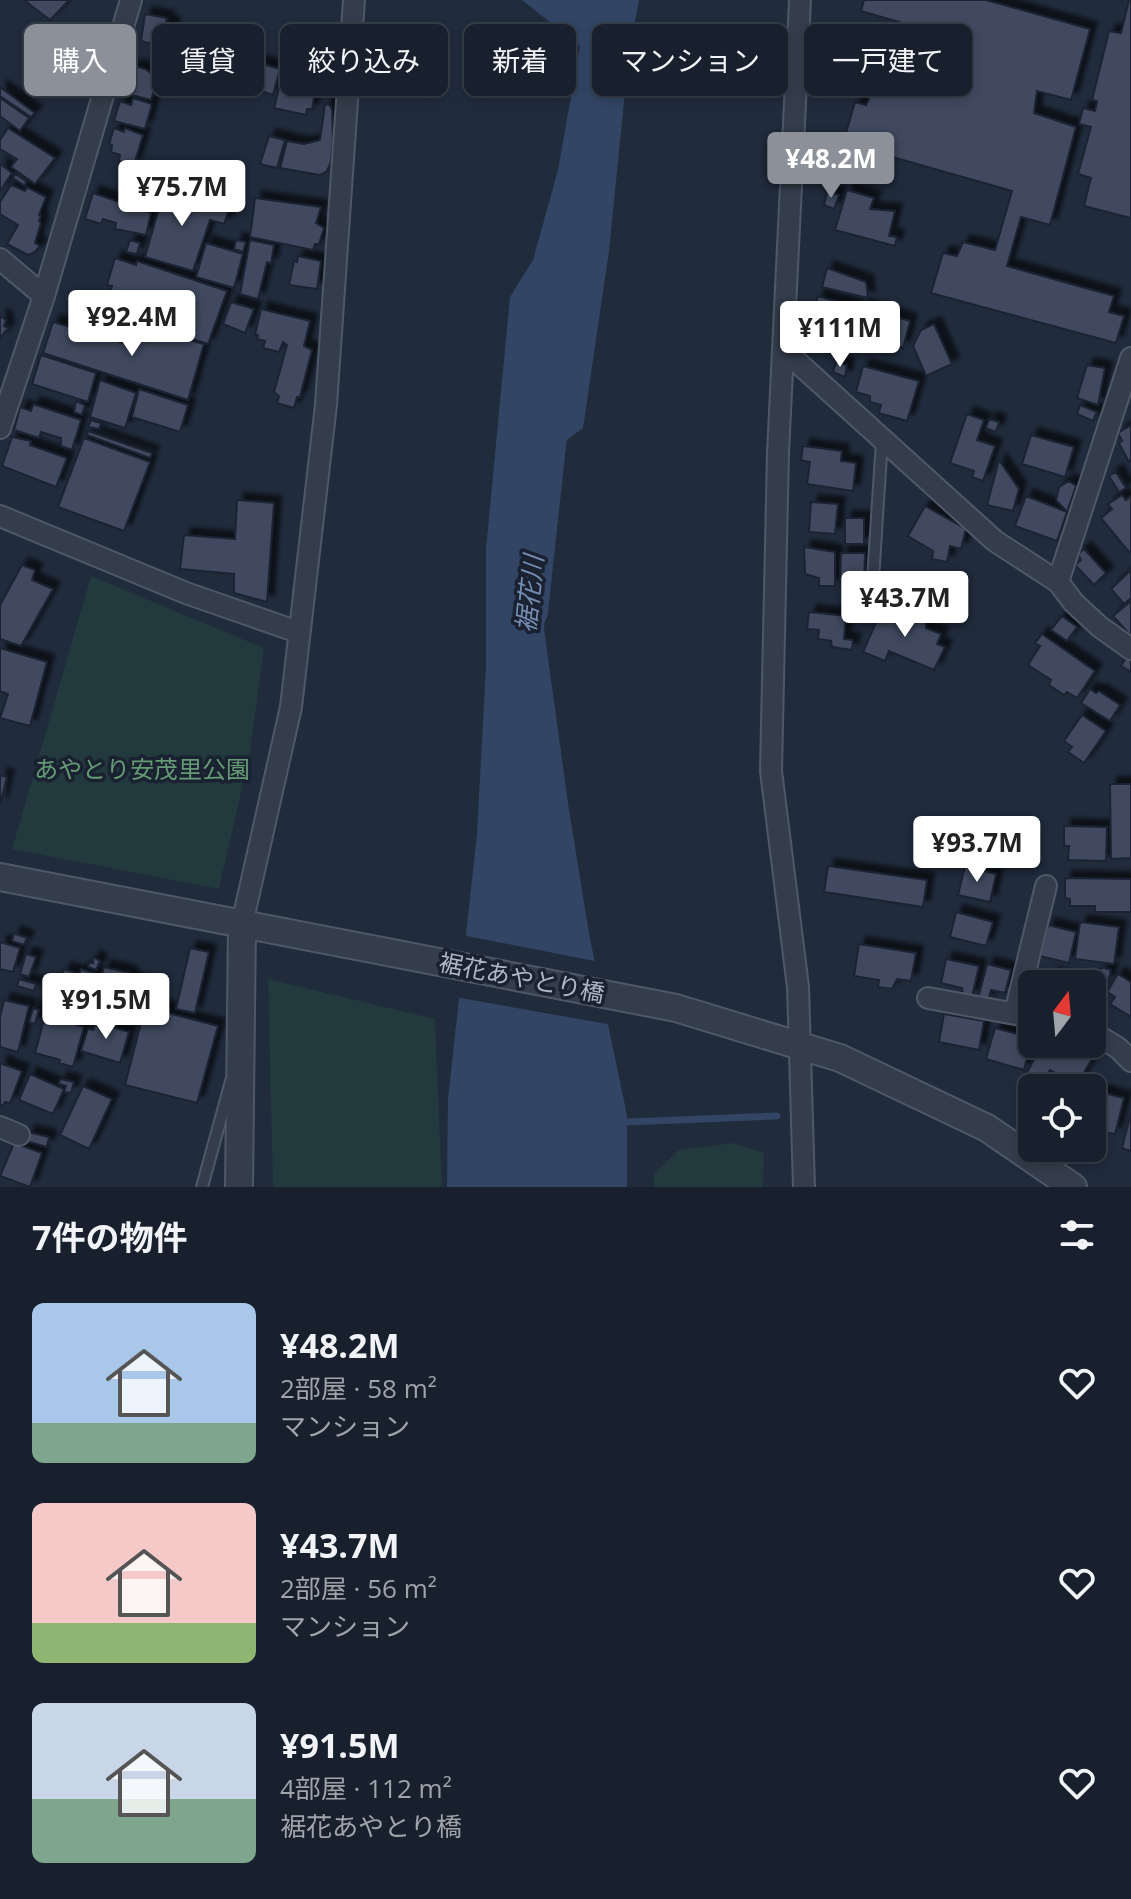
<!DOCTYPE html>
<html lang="ja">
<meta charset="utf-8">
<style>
:root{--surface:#18202d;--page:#212835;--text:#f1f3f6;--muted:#9fa3aa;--line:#363e49;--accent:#8c9099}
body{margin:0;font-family:"Open Sans","Noto Sans JP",sans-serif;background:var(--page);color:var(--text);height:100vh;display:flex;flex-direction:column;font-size:30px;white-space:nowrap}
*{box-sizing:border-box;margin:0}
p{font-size:26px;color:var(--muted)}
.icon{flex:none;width:44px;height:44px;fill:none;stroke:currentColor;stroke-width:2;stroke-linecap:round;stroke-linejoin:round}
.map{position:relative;height:1187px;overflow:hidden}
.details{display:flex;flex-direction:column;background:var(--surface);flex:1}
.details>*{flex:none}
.hud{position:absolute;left:24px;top:24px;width:1084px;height:72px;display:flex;gap:16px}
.needle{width:52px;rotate:16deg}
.tools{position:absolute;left:1018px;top:970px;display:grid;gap:16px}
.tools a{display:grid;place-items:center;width:88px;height:88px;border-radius:12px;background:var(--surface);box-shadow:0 4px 12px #0003,0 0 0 2px var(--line);font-size:40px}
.price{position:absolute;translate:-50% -68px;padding:0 18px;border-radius:8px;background:#fff;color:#222;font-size:26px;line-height:52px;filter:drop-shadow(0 2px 4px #0008)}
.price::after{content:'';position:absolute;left:50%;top:48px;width:24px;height:18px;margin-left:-12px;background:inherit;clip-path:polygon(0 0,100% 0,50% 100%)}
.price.current{background:var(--accent);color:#fff}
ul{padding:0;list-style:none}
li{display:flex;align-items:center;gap:24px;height:200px;padding:0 32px}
li span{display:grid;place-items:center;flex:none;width:224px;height:160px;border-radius:12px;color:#555}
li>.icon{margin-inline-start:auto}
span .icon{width:96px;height:96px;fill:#fffc;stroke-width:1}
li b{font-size:34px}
h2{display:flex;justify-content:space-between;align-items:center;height:96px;padding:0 32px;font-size:34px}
.pill{padding:0 28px;border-radius:12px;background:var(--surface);box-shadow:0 4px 12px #0003,0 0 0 2px var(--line);font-size:28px;line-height:72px}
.pill.current{background:var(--accent);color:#fff}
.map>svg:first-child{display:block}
</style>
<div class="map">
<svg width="1131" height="1187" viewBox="0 0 1131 1187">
<defs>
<filter id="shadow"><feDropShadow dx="7" dy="-7" stdDeviation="2" flood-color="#0009"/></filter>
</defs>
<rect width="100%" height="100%" fill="#202b3c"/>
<path fill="#22393d" d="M91 576 264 648 249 758 219 889 12 849Z
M268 979 435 1019 442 1187H273Z
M733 1143 764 1153 763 1187H654V1174L679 1150Z"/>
<path fill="#324565" d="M522 0H639L629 52 609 251 583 428 568 439 542 478 533 556 548 575 544 629 569 810 590 939 627 1115V1187H447L448 1099 477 834 486 667V549L510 297 533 260 558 170 580 46Z"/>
<path fill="#202b3c" d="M462 935 599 962 613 1025 455 997Z"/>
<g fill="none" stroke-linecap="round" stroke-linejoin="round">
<path stroke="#324565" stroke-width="7" d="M627 1122 777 1116"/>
<path stroke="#324565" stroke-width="42" d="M527 611 547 427"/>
</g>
<path fill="#3f4a5f" stroke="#1b2433" stroke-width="2" filter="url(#shadow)" d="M24 0H69L50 20Z
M864 0H986L1090 29 1071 100 1037 91 1034 113 1076 127 1050 225 1021 217 1007 266 1114 296 1109 312 1124 316 1116 343 931 293 943 253 957 256 963 242 995 250 1012 191 843 143 855 102 866 105 872 92 885 94 927 30 861 11Z
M1129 0H1131V218L1084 206 1091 178 1078 174 1091 127 1079 124 1083 108 1095 111 1097 101 1092 100 1109 31 1121 33Z
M145 14 167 18 166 21 173 24 165 55 151 50 152 44 141 41Z
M243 58 280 69 273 95 229 80 234 59 242 62Z
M135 66 145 69 151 73V76L158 78 151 100 124 93 128 77 125 76 126 67 133 70Z
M284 68 318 76 312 109H307L306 115 274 108Z
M0 87 35 113 31 117 0 96Z
M0 98 29 118 20 131 0 116Z
M133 98 152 104 145 129 114 121 120 101 131 105Z
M325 104 330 105 332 110 333 140 331 162 327 171 320 175 280 168 287 141 304 144 320 140Z
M8 128 55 158 35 184 11 167 17 159 0 149V140Z
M114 128 124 132 125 128 143 135 134 165 119 161 120 155 111 152 112 145 109 144Z
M269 136 285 140 277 168 260 164Z
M0 164 12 173 0 191Z
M130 171 136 173 132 190 126 188Z
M15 174 26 181 25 186 13 178Z
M11 185 25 191 27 187 46 197 39 215 41 216 39 221 41 223 35 243 40 246 35 252 28 255 7 244 18 225 0 214V202Z
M165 187 230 207 224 224 210 220 193 271 145 257Z
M847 190 874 198 870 209 895 211 889 236 897 237 895 246 835 230Z
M827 191 839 195 834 209 824 205Z
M93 193 151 213 146 235 115 229 116 223 103 219 101 224 85 219Z
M255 198 321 207 316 223 324 228 319 244H315L313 250 250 237Z
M130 240 140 243 137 254 126 252Z
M236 240 246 242 243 252 234 249Z
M250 240 274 245 271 264 267 262 258 299 240 294Z
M206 243 243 254 234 288 196 277Z
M298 256 321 261 317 289 289 285 294 261 297 262Z
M115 258 136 265 137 261 227 291 208 344 119 316 122 302 108 298 112 286 107 285Z
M827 268 866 282 868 298 822 287Z
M818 296 856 307 847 339 838 335 837 343 825 340V333L814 331 810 324Z
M231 302 254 309 245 333 223 324Z
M862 306 910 321 903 348 876 340 874 350 852 343Z
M261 309 310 321 304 346 312 350 300 397H297L294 408 277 403 279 396 274 392 287 345 283 342 279 352 263 348 265 341 257 339 258 335H255Z
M0 316 6 320 4 326 8 328 0 338Z
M53 322 137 347 143 332 148 329 204 344 188 400 43 353Z
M934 324 952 364 926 376 913 346 921 330Z
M41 355 96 373 88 402 32 384Z
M836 362 847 365 845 377 833 372Z
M1087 365 1105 368 1098 405 1077 398Z
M863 366 919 381 907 421 879 413 881 405 870 402V396L856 392Z
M100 380 136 393 125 428 90 417Z
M139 389 188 405 180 432 132 417Z
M76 401 85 405 82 415 74 412Z
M33 404 81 420 72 450 61 446V438L41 432 39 438 14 430 20 407 31 411Z
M1080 405 1097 412 1093 421 1077 414Z
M967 414 984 420 977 440 995 446 983 481 972 477 974 471 950 463Z
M989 419 999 422 996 432 986 428Z
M91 420 101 423 99 429 88 427Z
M1131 425V460L1129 462 1119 443 1122 441 1118 433Z
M88 431 152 453 150 458 87 435Z
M1031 435 1074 447 1065 477 1022 464Z
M12 437 31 441 30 445 67 458 56 487 2 466Z
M84 438 150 462 124 531 58 507Z
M803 446 842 451 841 461 856 463 853 491 807 484 810 462 801 460Z
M999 460 1019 489 1013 511 987 505Z
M1116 472 1126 488 1119 492 1109 476Z
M1069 481 1076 486 1067 512 1056 500 1059 487Z
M1122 495 1126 500 1131 496V550L1129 552 1101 518 1112 509 1108 504Z
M1026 496 1067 512 1057 541 1015 526Z
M237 500 274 503 267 602 234 593V574L180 569 184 535 235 539Z
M811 502 838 504 835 534 809 532Z
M925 506 966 529 961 549 950 546 947 562 932 559 933 551 908 536Z
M845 518H864V544H845Z
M804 547 835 552V586H819V578L805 574Z
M1084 549 1106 573 1094 585 1075 565 1081 560 1078 554Z
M841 553H865L864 589H850V583L840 582Z
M22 565 35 570 32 580 53 589 21 646 0 639V605Z
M1131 570V598L1124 604 1111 589Z
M1131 601V636L1113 616Z
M889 608 926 618V628L941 634 937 644 945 647 934 670 889 651 885 661 863 652 878 618Z
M809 612 846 616 844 639 853 640 852 650 832 647 831 641 818 639 819 630 807 629Z
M1062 616 1077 627 1067 641 1051 630Z
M1042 634 1095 671 1077 698 1067 692 1064 695 1049 685 1051 680 1028 665 1040 646 1035 643Z
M0 648 47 662 30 726 0 718 8 694 0 691Z
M1127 656 1131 658V672L1121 666Z
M1090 689 1096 693 1099 691 1120 705 1110 721 1081 703Z
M1082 715 1106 731 1084 763 1068 752 1072 747 1064 741Z
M0 775 7 777 0 805Z
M1110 784H1131V858L1111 859Z
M1064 826 1107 827 1106 861 1068 860 1069 846H1064Z
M828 866 927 880 923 907 824 892Z
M965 866 996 874 990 902 958 895Z
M1065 878 1131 879V912H1095V906H1070V899L1065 898Z
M956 912 993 922 986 946 950 937Z
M1080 922 1119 927 1114 964 1075 959Z
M1048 925 1076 932 1069 963 1040 956Z
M14 933 27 938 24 945 12 941Z
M0 942 20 948 13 972 0 969Z
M859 944 916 953 911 981 897 979 892 989 878 987 879 980 854 976Z
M190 948 209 952 195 1013 176 1009Z
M26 954 36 957 29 977 20 974Z
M93 957 100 961 96 970 88 967 89 963H93Z
M946 959 979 966 972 997 963 995 962 988 941 983Z
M987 964 1011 970 1005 993 991 990 988 1001 978 999Z
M104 967 130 973 129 976 137 982 139 993 134 1008 96 997Z
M1101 967 1111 970 1108 982 1100 980Z
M64 969 79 974 81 969 97 974 88 1003 81 1001 79 1006 67 1002 65 1006 53 1003Z
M1118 974 1131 982V1017L1110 1004 1115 997 1107 992Z
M1051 975 1067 979 1066 984H1043L1044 980 1049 982Z
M1073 978 1101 985 1092 1018V984H1071Z
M19 979 36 984 34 991 17 986Z
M4 1000 29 1006 18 1052 0 1047V1017Z
M146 1003 169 1009 168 1013 218 1026 197 1103 125 1085Z
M33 1008 39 1010 35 1024 29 1022Z
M944 1014 984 1021 979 1050 939 1042Z
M45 1016 84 1027 73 1067 59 1063 60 1060 35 1053Z
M96 1019 117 1025 115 1028 129 1032 120 1063 81 1051 88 1028 93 1030Z
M995 1028 1032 1038 1024 1070 986 1059Z
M1043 1044H1069L1093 1057 1077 1085 1050 1070 1043 1083 1026 1074Z
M0 1063 22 1071 10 1103 5 1102 3 1106 0 1105Z
M30 1074 64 1089 53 1114 19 1100Z
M60 1079 74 1082 71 1093 64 1092 66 1086 59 1084Z
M83 1086 112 1099 89 1149 60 1135Z
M1096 1091 1124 1098 1115 1134 1092 1130V1105Z
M1131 1113V1151L1122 1148Z
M28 1132 49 1137 47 1147 26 1141Z
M14 1143 42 1153 30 1187 0 1176Z"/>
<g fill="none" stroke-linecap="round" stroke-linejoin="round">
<g stroke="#4f5867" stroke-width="14">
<path id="service" d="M871 610 882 440
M202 1187 231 1081"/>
</g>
<g stroke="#4f5867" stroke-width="24">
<path id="minor" d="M800 0 778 453 771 771 798 987 804 1187
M0 259 44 296
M785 351 995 541 1058 582 1074 603 1100 627 1131 649
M0 428 44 296 131 0
M0 516 186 593 298 632
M1058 582 1131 358
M242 924 291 707 326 405 354 0
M928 998 1032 1017
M1015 1013 1046 886
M1092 1032 1118 1048 1131 1061
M0 1127 19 1135"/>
</g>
<g stroke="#4f5867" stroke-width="30">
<path id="tertiary" d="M0 877 676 1008 840 1058 987 1128 1073 1187
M239 1187 242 924"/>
</g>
<use href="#service" stroke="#343d4c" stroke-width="10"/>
<use href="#minor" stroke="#343d4c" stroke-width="20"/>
<use href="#tertiary" stroke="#343d4c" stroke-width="26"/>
</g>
<g text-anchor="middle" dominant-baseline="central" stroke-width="7" stroke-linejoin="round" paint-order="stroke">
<g font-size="24" fill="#649b74" stroke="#1a2231">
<text x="142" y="768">あやとり安茂里公園</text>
</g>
<g font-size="24" fill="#afb8c8" stroke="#1a2231">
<text transform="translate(522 977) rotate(11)">裾花あやとり橋</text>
</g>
<g font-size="26" font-style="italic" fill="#748cb2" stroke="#1a2231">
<text transform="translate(529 594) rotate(-84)">裾花川</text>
</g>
</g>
</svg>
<div class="tools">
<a><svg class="needle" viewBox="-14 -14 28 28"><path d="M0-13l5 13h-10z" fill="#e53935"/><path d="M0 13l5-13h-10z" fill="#9fa3aa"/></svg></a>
<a><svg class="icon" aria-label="locate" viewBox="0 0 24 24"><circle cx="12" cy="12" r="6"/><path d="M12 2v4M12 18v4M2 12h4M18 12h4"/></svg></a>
</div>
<b class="price current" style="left:831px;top:200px">¥48.2M</b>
<b class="price" style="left:182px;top:228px">¥75.7M</b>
<b class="price" style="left:132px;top:358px">¥92.4M</b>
<b class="price" style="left:840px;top:369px">¥111M</b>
<b class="price" style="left:905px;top:639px">¥43.7M</b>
<b class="price" style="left:977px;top:884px">¥93.7M</b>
<b class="price" style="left:106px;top:1041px">¥91.5M</b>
<div class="hud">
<a class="pill current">購入</a>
<a class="pill">賃貸</a>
<a class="pill">絞り込み</a>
<a class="pill">新着</a>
<a class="pill">マンション</a>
<a class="pill">一戸建て</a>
</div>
</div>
<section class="details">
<h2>7件の物件<svg class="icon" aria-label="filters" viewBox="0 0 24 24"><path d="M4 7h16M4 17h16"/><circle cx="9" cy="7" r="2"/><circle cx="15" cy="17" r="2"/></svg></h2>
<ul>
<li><span style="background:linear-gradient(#a9c7e8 75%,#7fa58c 0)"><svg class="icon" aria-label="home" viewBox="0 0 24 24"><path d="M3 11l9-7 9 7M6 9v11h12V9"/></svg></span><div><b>¥48.2M</b><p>2部屋 · 58 m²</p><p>マンション</p></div><svg class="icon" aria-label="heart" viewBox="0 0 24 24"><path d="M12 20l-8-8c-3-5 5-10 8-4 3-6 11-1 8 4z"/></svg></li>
<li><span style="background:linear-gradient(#f6c9c9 75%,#8fb573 0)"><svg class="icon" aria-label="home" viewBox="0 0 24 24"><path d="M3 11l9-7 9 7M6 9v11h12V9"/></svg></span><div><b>¥43.7M</b><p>2部屋 · 56 m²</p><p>マンション</p></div><svg class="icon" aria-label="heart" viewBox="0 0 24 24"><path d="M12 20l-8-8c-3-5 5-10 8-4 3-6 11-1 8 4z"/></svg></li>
<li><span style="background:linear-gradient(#c9d6e8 60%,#7fa58c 0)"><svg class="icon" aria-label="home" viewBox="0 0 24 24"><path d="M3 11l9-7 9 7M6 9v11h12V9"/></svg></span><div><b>¥91.5M</b><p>4部屋 · 112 m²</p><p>裾花あやとり橋</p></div><svg class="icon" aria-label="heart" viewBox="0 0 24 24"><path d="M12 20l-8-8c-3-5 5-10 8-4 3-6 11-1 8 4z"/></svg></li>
</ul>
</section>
